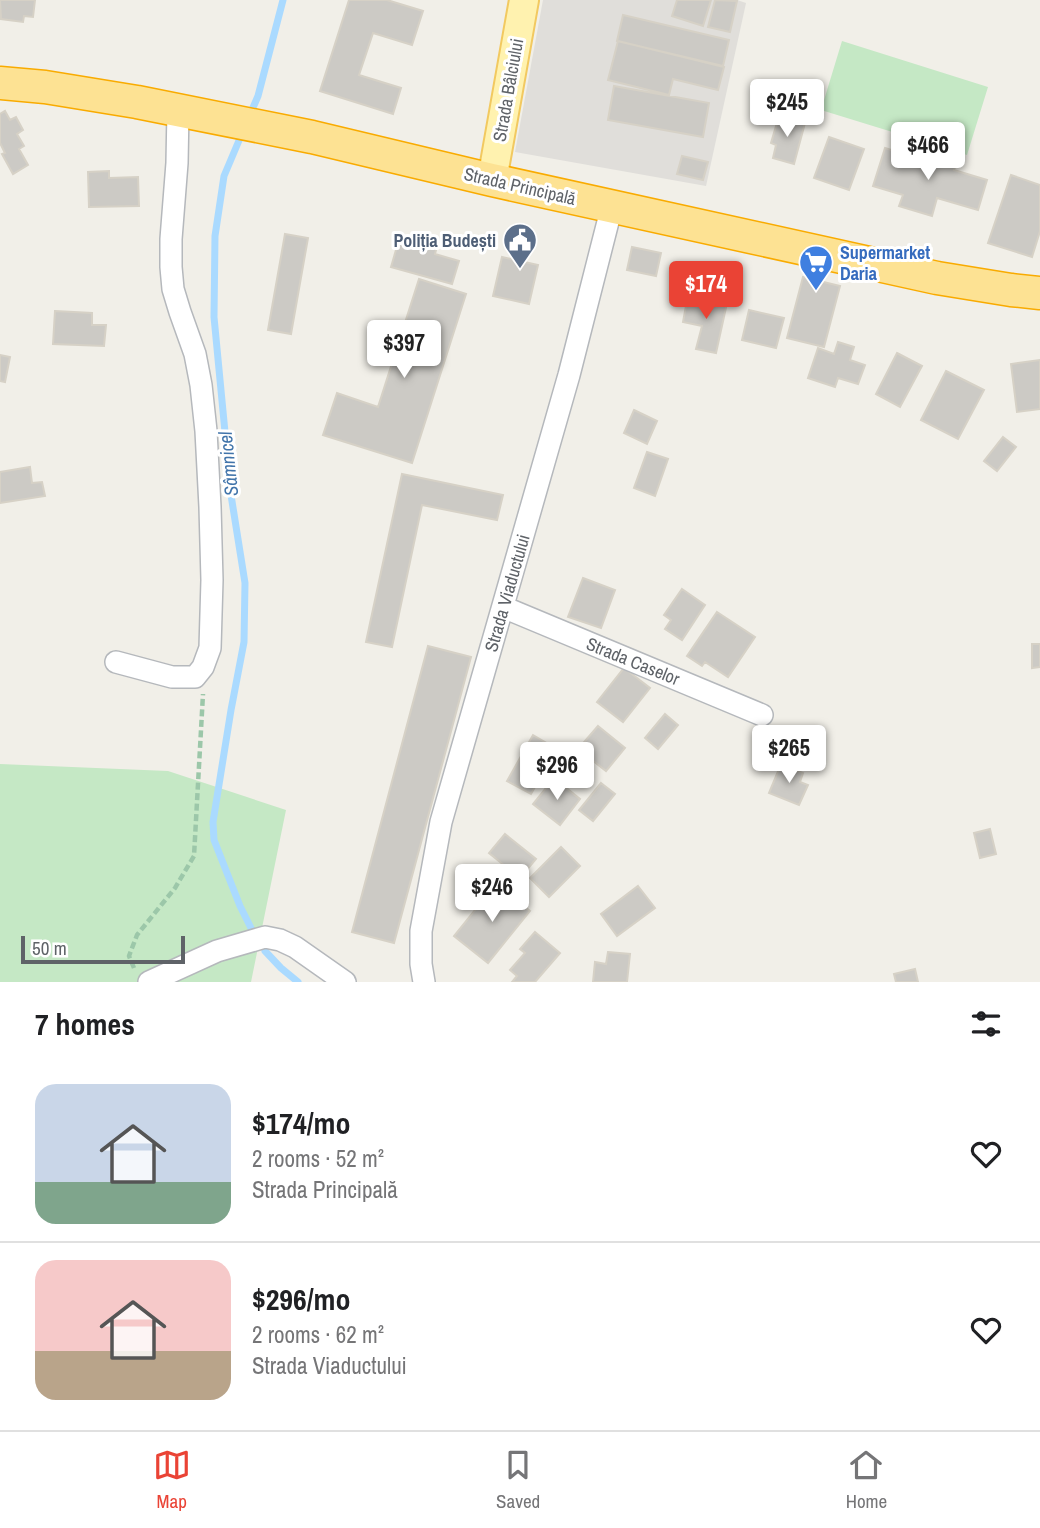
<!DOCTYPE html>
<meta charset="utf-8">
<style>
:root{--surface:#fff;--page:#f2f2f2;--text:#202124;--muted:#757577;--line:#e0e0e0;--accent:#ea4335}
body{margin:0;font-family:"Archivo Narrow",sans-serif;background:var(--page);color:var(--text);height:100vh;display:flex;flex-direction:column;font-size:26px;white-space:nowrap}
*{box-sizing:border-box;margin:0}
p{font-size:23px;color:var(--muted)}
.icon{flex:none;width:38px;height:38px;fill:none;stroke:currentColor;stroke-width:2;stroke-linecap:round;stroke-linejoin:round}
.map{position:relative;height:982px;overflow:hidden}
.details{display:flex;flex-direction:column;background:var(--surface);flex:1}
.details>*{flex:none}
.scale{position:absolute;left:21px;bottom:18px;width:164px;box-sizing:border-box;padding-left:7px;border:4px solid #5f6368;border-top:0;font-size:19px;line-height:24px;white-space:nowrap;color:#5f6368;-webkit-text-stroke:5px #fff;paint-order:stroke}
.price{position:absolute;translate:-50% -60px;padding:0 16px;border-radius:7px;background:#fff;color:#222;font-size:23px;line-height:46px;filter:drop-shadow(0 2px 4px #0008)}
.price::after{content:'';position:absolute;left:50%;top:42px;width:21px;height:16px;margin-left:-10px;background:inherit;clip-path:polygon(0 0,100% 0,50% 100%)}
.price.active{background:var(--accent);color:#fff}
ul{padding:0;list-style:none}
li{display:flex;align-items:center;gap:21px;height:175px;padding:0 35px}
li+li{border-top:2px solid var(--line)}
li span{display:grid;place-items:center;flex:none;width:196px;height:140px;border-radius:21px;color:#555}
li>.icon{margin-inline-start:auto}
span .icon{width:84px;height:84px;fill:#fffc;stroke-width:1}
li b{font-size:30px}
h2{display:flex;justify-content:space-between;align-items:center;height:84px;padding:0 35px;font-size:30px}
.dock{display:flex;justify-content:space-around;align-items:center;height:98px;border-top:2px solid var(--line);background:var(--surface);font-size:19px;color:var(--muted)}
.dock a{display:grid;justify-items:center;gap:4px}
.dock .active{color:var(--accent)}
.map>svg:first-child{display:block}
</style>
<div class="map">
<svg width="1040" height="982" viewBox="0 0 1040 982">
<rect width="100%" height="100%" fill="#f1efe8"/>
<path fill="#e0deda" d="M543 0H737L746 3 706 186 515 152Z"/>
<path fill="#c5e8c5" d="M842 41 988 87 967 155 821 110Z
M0 764 168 771 286 810 251 982H0Z"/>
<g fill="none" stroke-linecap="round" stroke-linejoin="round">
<path stroke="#aadaff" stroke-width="7" d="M249 117 258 96 283 0
M243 131 224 176 215 236 214 317 231 495 245 583 244 642 231 710 213 822 214 840 240 906 251 928
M265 951 281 968 298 982"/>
</g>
<path fill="#cccac5" stroke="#d6d1c6" stroke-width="2" d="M0 0H35L33 17 24 16 23 22 1 19Z
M349 0H387L423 11 412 45 373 33 359 75 401 88 393 114 320 91Z
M677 0H711L703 26 672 16Z
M715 0 737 1 730 32 708 27Z
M623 15 729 40 723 66 617 41Z
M618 41 724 67 718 90 673 79 669 95 608 80Z
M614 86 709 103 703 137 608 120Z
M5 111 10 120 16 117 23 130 17 134 24 146 19 149 28 165 13 174 2 154 5 153 0 143V114Z
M779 116 805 123 794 164 773 158 776 145 771 143Z
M829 137 864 149 849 190 814 178Z
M885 148 935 164 938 153 958 159 954 170 987 180 978 210 937 198 932 216 899 206 903 195 873 186Z
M682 156 708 162 703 180 677 174Z
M109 171V178L138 177 139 206 89 207 88 172Z
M1011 175 1040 185V231L1032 257 988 243Z
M285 234 308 238 291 334 268 330Z
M412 239 437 246 435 254 459 261 452 284 391 267 398 243 410 246Z
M632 247 661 253 656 276 627 270Z
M502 257 538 265 529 304 493 296Z
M803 277 840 286 824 347 787 338Z
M419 279 466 294 412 463 323 435 337 393 378 407Z
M688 295 727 303 716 353 696 349 702 326 683 322Z
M749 310 784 318 776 348 742 340Z
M55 311 92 313V325H106L104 346 53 344Z
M838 342 854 347 850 360 865 365 858 384 838 378 835 387 808 378 818 348 834 354Z
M897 353 922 366 900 407 876 394Z
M0 355 10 357 5 382 0 381Z
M1040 360V409L1017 412 1011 364Z
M946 371 984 390 958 439 921 420Z
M634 410 657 421 647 444 624 433Z
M1003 437 1016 447 997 471 984 461Z
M647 452 668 459 655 496 634 488Z
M30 467 32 483 42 482 45 496 0 503V472Z
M402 474 503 495 497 520 422 505 392 647 366 642Z
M583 578 615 590 601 628 568 617Z
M682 589 705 605 682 640 665 629 671 620 664 615Z
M717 612 755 637 728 677 705 662 702 666 687 656Z
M1032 644H1040V667L1032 668Z
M428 646 471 657 394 943 352 932Z
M624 668 650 688 623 722 597 702Z
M665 714 678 725 658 749 645 738Z
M598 726 625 748 606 771 578 749Z
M533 735 557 749 531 794 507 781Z
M781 764 803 773 800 782 808 785 799 805 769 793Z
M554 778 580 799 560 825 533 804Z
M601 783 615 794 593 821 579 810Z
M990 829 996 854 980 858 974 833Z
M505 834 536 859 520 878 489 853Z
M561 847 580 866 549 897 530 878Z
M496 884 530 911 488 963 454 936Z
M638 886 655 908 617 936 601 914Z
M535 932 560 953 535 982H512L517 976 510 970 525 953 520 949Z
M608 952 630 954 627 982H593L595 962 606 964Z
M915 969 918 982H896L894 974Z"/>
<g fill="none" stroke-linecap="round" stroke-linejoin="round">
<g stroke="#b5b8bc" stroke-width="24">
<path id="minor" d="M503 607 762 715
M116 662 172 677H195L203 667 210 648 212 580 210 507 206 431 201 385 195 354 180 312 173 289 171 267V239L177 163 178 110
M149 982 217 951 265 937 280 940 295 947 345 982
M424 982 421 964V931L441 822 569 375 612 206"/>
</g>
<g stroke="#f2c960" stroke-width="32">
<path id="major" d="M492 180 524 0"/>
</g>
<g stroke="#f9ab00" stroke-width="35">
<path id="highway" d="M0 83 45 87 137 102 312 137 492 180 937 278 1011 290 1040 293"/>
</g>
<path stroke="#9cc7a9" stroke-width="4.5" stroke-dasharray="7 3.5" stroke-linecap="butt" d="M134 968 129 956 137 935 175 888 194 856 203 694"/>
<use href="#minor" stroke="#fff" stroke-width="21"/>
<use href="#major" stroke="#fff2af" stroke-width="28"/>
<use href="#highway" stroke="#fde293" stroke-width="32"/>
</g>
<defs>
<g id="civic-pin" transform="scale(1.75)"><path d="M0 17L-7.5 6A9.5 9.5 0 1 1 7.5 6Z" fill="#5c6f8a" stroke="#fff"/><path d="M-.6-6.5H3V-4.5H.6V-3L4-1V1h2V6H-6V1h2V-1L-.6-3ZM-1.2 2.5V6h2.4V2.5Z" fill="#fff"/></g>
<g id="supermarket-pin" transform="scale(1.75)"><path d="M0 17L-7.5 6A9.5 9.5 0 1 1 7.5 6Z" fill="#3f7fe0" stroke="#fff"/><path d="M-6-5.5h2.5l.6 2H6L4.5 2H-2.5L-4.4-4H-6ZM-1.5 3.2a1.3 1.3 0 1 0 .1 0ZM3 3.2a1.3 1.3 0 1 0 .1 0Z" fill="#fff"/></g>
</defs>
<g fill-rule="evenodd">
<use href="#civic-pin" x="520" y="240"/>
<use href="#supermarket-pin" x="816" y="262"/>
</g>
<g text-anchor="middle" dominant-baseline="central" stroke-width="6" stroke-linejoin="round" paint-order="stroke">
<g font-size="18" fill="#5f6368" stroke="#fff">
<text transform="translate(508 90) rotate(-80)">Strada Bâlciului</text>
<text transform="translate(520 186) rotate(13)">Strada Principală</text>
<text transform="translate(507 593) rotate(-74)">Strada Viaductului</text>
<text transform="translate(633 661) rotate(22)">Strada Caselor</text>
</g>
<g font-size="18" font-weight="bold" fill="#4e5e75" stroke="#fff" text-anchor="end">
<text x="496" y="240">Poliția Budești</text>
</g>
<g font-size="18" font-weight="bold" fill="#366cbe" stroke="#fff" text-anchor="start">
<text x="840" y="252">Supermarket<tspan x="840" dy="21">Daria</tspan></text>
</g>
<g font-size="19" font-style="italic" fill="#4174aa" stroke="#fff">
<text transform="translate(228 464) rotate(-96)">Sâmnicel</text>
</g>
</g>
</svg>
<div class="scale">50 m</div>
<b class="price" style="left:787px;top:139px">$245</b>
<b class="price" style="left:928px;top:182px">$466</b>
<b class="price active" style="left:706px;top:321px">$174</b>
<b class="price" style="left:404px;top:380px">$397</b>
<b class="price" style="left:789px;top:785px">$265</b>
<b class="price" style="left:557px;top:802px">$296</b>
<b class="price" style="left:492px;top:924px">$246</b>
</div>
<section class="details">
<h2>7 homes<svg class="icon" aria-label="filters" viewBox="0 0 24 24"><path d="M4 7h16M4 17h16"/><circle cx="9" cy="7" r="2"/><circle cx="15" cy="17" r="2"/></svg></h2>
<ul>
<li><span style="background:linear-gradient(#c9d6e8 70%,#7fa58c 0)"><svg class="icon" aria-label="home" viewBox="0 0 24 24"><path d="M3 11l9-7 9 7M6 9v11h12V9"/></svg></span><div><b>$174/mo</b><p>2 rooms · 52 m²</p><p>Strada Principală</p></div><svg class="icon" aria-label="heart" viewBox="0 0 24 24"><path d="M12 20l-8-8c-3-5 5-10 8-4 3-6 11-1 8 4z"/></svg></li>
<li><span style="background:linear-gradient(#f6c9c9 65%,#b9a48a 0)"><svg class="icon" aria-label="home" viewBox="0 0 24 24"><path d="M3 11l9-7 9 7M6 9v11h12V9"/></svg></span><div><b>$296/mo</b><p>2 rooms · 62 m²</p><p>Strada Viaductului</p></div><svg class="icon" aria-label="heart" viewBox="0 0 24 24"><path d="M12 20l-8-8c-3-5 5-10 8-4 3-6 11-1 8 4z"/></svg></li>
</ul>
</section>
<nav class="dock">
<a class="active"><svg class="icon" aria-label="map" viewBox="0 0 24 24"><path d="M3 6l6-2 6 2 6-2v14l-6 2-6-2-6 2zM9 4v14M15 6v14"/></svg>Map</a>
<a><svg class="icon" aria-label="saved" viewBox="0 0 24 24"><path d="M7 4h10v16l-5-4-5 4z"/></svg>Saved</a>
<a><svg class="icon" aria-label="home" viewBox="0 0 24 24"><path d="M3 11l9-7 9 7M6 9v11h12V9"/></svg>Home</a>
</nav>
